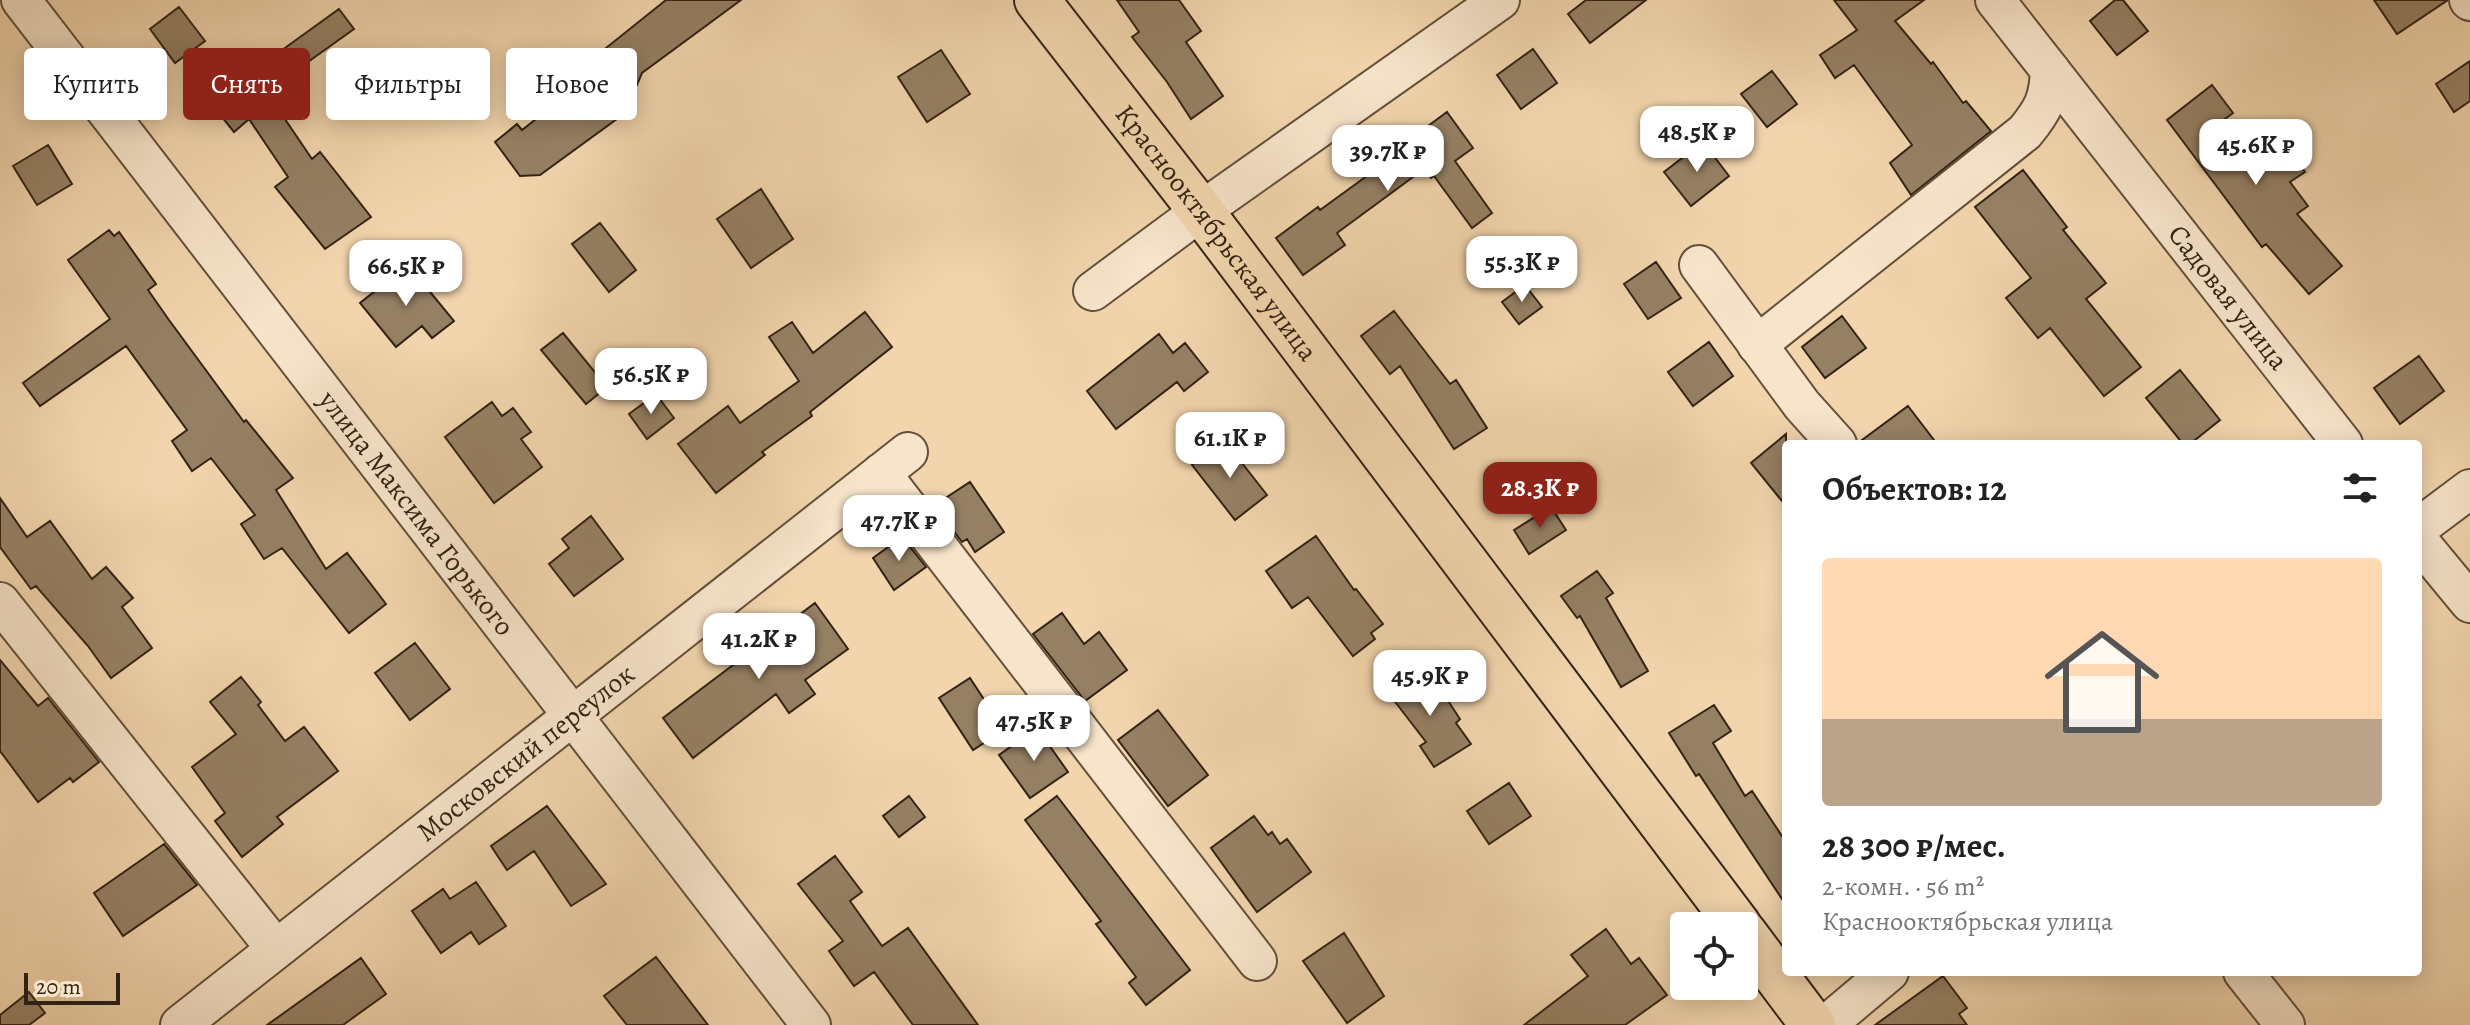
<!DOCTYPE html>
<html lang="ru">
<meta charset="utf-8">
<style>
:root{--surface:#fff;--page:#f6f6f6;--text:#222;--muted:#767676;--accent:#8f2418}
body{margin:0;font-family:Alegreya,serif;background:var(--page);color:var(--text);height:100vh;display:flex;flex-direction:column;font-size:30px;white-space:nowrap}
*{box-sizing:border-box;margin:0}
p{font-size:26px;color:var(--muted)}
.icon{flex:none;width:44px;height:44px;fill:none;stroke:currentColor;stroke-width:2;stroke-linecap:round;stroke-linejoin:round}
.map{position:relative;flex:1;overflow:hidden}
.drawer{position:absolute;left:1782px;top:440px;width:640px;height:536px;display:flex;flex-direction:column;background:var(--surface);border-radius:8px;box-shadow:0 4px 20px #0003}
.drawer>*{flex:none}
.top-card{position:absolute;left:24px;top:48px;width:760px;height:72px;display:flex;gap:16px}
.fabs{position:absolute;left:1670px;top:912px;display:grid;gap:16px}
.fabs a{display:grid;place-items:center;width:88px;height:88px;border-radius:8px;background:var(--surface);box-shadow:0 4px 20px #0003;font-size:40px}
.scale{position:absolute;left:24px;bottom:20px;width:96px;box-sizing:border-box;padding-left:8px;border:4px solid #332314;border-top:0;font-size:22px;line-height:28px;white-space:nowrap;color:#332314;-webkit-text-stroke:6px #f7e4ca;paint-order:stroke}
.price{position:absolute;translate:-50% -68px;padding:0 18px;border-radius:16px;background:#fff;color:#222;font-size:26px;line-height:52px;filter:drop-shadow(0 2px 4px #0008)}
.price::after{content:'';position:absolute;left:50%;top:48px;width:24px;height:18px;margin-left:-12px;background:inherit;clip-path:polygon(0 0,100% 0,50% 100%)}
.price.selected{background:var(--accent);color:#fff}
ul{padding:0;list-style:none}
li{display:grid;align-content:center;gap:16px;height:424px;padding:0 40px}
li span{display:grid;place-items:center;height:248px;border-radius:8px;color:#555}
li>.icon{margin-inline-start:auto}
span .icon{width:144px;height:144px;fill:#fffc;stroke-width:1}
li b{font-size:34px}
h2{display:flex;justify-content:space-between;align-items:center;height:96px;padding:0 40px;font-size:34px}
.pill{padding:0 28px;border-radius:8px;background:var(--surface);box-shadow:0 4px 20px #0003;font-size:28px;line-height:72px}
.pill.selected{background:var(--accent);color:#fff}
.map>svg:first-child{display:block}
</style>
<div class="map">
<svg width="2470" height="1025" viewBox="0 0 2470 1025">
<rect width="100%" height="100%" fill="#f2d5ad"/>
<filter id="stains"><feTurbulence type="fractalNoise" baseFrequency=".0025" numOctaves="4"/><feColorMatrix values="0 0 0 0 .2 0 0 0 0 .09 0 0 0 0 .02 0 0 0 .5 -.17"/></filter>
<radialGradient id="worn" r=".72"><stop offset=".6" stop-color="#630" stop-opacity="0"/><stop offset="1" stop-color="#630" stop-opacity=".3"/></radialGradient>
<path fill="#968064" stroke="#332314" stroke-width="2" d="M666 0H741L642 73 625 113 540 175 520 176 495 142 517 124 522 130 574 89 566 80Z
M1117 0H1179L1201 31 1186 42 1223 96 1191 119 1167 82 1132 37 1139 32Z
M1586 0H1646L1590 43 1568 14Z
M1834 0H1924L1895 21 1931 64 1933 62 1963 103 1966 101 1991 131 1911 195 1890 163 1912 145 1854 65 1835 78 1820 55 1857 30Z
M2115 0H2123L2148 31 2117 55 2090 21Z
M2374 0H2448L2397 34Z
M179 7 205 41 175 63 150 29Z
M339 9 354 29 280 82 286 89 272 100 312 159 320 152 371 217 325 249 275 187 288 177 249 119 234 132 213 106 278 53Z
M1533 49 1557 83 1521 109 1497 75Z
M941 50 970 94 927 122 898 77Z
M2470 61V101L2454 112 2436 84Z
M1772 71 1797 104 1767 127 1741 94Z
M2212 85 2233 113 2225 119 2256 159 2282 140 2305 172 2290 182 2308 206 2297 214 2342 266 2309 294 2266 244 2262 247 2167 120Z
M1447 112 1473 148 1455 161 1492 213 1472 228 1434 176 1431 178 1424 169 1337 233 1345 245 1303 275 1276 238 1318 207 1320 210 1408 146 1405 143Z
M1703 142 1729 176 1691 206 1664 172Z
M48 145 72 184 37 205 13 166Z
M2023 170 2067 227 2063 230 2106 283 2086 299 2141 367 2104 396 2050 328 2038 338 2006 298 2031 278 1975 207Z
M761 189 793 239 751 268 717 219Z
M600 223 636 270 609 292 572 244Z
M109 230 114 236 119 232 156 284 148 290 169 320 244 422 246 420 293 478 276 490 326 569 347 553 386 604 349 633 282 548 264 559 241 524 255 515 211 458 192 471 172 441 187 430 126 346 40 406 23 383 110 319 68 260Z
M1656 262 1681 298 1648 319 1624 284Z
M408 265 454 321 432 338 422 326 396 347 360 303Z
M1525 285 1542 307 1519 324 1502 302Z
M1394 311 1450 384 1456 380 1487 428 1454 449 1400 366 1390 374 1361 336Z
M865 312 892 347 810 412 812 416 762 452 765 455 716 493 678 444 728 406 740 423 799 381 769 337 792 322 813 353Z
M1842 316 1866 348 1825 378 1802 347Z
M563 333 607 387 586 404 541 350Z
M1159 334 1173 353 1185 343 1208 372 1184 391 1177 382 1116 429 1087 391Z
M1709 342 1733 376 1693 406 1668 372Z
M2419 356 2444 391 2400 424 2374 388Z
M2180 370 2220 420 2190 444H2183L2146 398Z
M656 394 674 418 647 439 629 414Z
M492 402 502 416 513 408 531 432 521 439 542 467 494 503 445 437Z
M1908 406 1937 444H1858V443Z
M1786 434V506L1751 463Z
M1224 440 1267 495 1235 520 1192 465Z
M970 482 1004 532 975 552 967 539 962 542 939 512 945 507 941 501Z
M0 498 27 537 50 521 92 579 106 567 133 598 122 607 152 648 111 678 88 646 36 586 31 589 0 547Z
M1551 507 1566 530 1529 554 1514 530Z
M591 516 623 559 574 596 549 564 569 548 562 539Z
M1316 536 1354 590 1356 589 1383 624 1371 633 1375 639 1353 656 1308 597 1292 608 1266 571Z
M902 537 926 567 894 590 873 558Z
M1597 571 1613 593 1606 598 1648 671 1621 687 1580 616 1577 618 1561 596Z
M815 603 848 649 805 680 815 694 789 713 776 694 693 758 663 718Z
M1062 613 1084 644 1099 632 1127 670 1085 701 1033 634Z
M415 643 450 689 410 720 375 673Z
M0 660 38 706 48 698 99 762 73 782 70 778 38 802 0 751Z
M1414 669 1436 697 1443 693 1460 719 1456 723 1471 744 1434 767 1420 746 1426 742 1386 690Z
M241 677 261 702 258 705 285 741 304 727 338 771 277 817 283 824 242 857 215 821 225 813 192 767 236 734 210 702Z
M970 678 1004 730 973 750 939 698Z
M1714 705 1731 731 1713 743 1745 796 1752 791 1786 842V905L1699 774 1696 776 1669 733Z
M1158 710 1208 775 1168 806 1118 740Z
M1037 728 1068 772 1030 798 999 755Z
M1509 783 1531 816 1489 844 1467 811Z
M909 796 925 817 899 837 883 816Z
M1057 796 1190 970 1146 1005 1129 983 1136 977 1096 924 1101 921 1025 820Z
M547 806 606 884 571 906 534 851 507 870 491 846Z
M1254 816 1268 835 1272 832 1280 844 1287 839 1311 872 1257 912 1211 848Z
M164 844 197 885 123 936 94 893Z
M835 856 862 892 850 901 882 946 908 928 978 1025H913L874 972 854 986 829 951 843 941 798 884Z
M476 882 506 926 479 944 471 932 441 953 412 911 443 889 450 899Z
M1606 929 1631 964 1639 958 1667 995 1625 1025H1524L1588 976 1571 955Z
M1344 933 1384 996 1347 1023 1303 961Z
M656 957 708 1025H627L604 996Z
M361 958 386 994 343 1025H267Z
M1943 976 1967 1008 1959 1014 1967 1025H1875Z
M29 992 45 1013 29 1025H0V1015Z"/>
<g fill="none" stroke-linecap="round" stroke-linejoin="round">
<g stroke="#63503a" stroke-width="42">
<g id="minor">
<path id="s1" d="M21 0 811 1025"/>
<path id="s2" d="M1995 0 2343 444"/>
<path d="M2469 0 2470 1"/>
<path d="M1699 265 1802 405 1837 444"/>
<path d="M1093 291 1201 211 1500 0"/>
<path d="M1757 345 2025 132C2043 110 2049 99 2050 70"/>
<path d="M881 473 1257 961"/>
<path d="M2418 528 2470 489"/>
<path d="M2418 540 2470 603"/>
<path d="M0 602 276 949"/>
<path d="M2243 972 2285 1025"/>
<path id="s3" d="M180 1025 908 452"/>
<path d="M1826 1025 1889 972"/>
</g>
</g>
<g stroke="#332314" stroke-width="48">
<g id="major">
<path id="s4" d="M1037 0 1201 211 1739 926"/>
<path d="M1744 933 1813 1025"/>
</g>
</g>
<use href="#minor" stroke="#f7e4ca" stroke-width="38"/>
<use href="#major" stroke="#f2d5ad" stroke-width="44"/>
</g>
<g text-anchor="middle" dominant-baseline="central" stroke-width="7" stroke-linejoin="round" paint-order="stroke">
<g font-size="28" fill="#332314" stroke="#f7e4ca">
<text stroke="none"><textPath href="#s4" startOffset="294">Краснооктябрьская улица</textPath></text>
<text stroke="none"><textPath href="#s2" startOffset="378">Садовая улица</textPath></text>
<text stroke="none"><textPath href="#s1" startOffset="648">улица Максима Горького</textPath></text>
<text stroke="none"><textPath href="#s3" startOffset="440">Московский переулок</textPath></text>
</g>
</g>
<rect width="100%" height="100%" filter="url(#stains)"/>
<rect width="100%" height="100%" fill="url(#worn)"/>
</svg>
<div class="fabs">
<a><svg class="icon" aria-label="locate" viewBox="0 0 24 24"><circle cx="12" cy="12" r="6"/><path d="M12 2v4M12 18v4M2 12h4M18 12h4"/></svg></a>
</div>
<div class="scale">20 m</div>
<b class="price" style="left:1697px;top:174px">48.5K ₽</b>
<b class="price" style="left:2256px;top:187px">45.6K ₽</b>
<b class="price" style="left:1388px;top:193px">39.7K ₽</b>
<b class="price" style="left:1522px;top:304px">55.3K ₽</b>
<b class="price" style="left:406px;top:308px">66.5K ₽</b>
<b class="price" style="left:651px;top:416px">56.5K ₽</b>
<b class="price" style="left:1230px;top:480px">61.1K ₽</b>
<b class="price selected" style="left:1540px;top:530px">28.3K ₽</b>
<b class="price" style="left:899px;top:563px">47.7K ₽</b>
<b class="price" style="left:759px;top:681px">41.2K ₽</b>
<b class="price" style="left:1430px;top:718px">45.9K ₽</b>
<b class="price" style="left:1034px;top:763px">47.5K ₽</b>
<div class="top-card">
<a class="pill">Купить</a>
<a class="pill selected">Снять</a>
<a class="pill">Фильтры</a>
<a class="pill">Новое</a>
</div>
<section class="drawer">
<h2>Объектов: 12<svg class="icon" aria-label="filters" viewBox="0 0 24 24"><path d="M4 7h16M4 17h16"/><circle cx="9" cy="7" r="2"/><circle cx="15" cy="17" r="2"/></svg></h2>
<ul>
<li><span style="background:linear-gradient(#ffd9b3 65%,#b9a48a 0)"><svg class="icon" aria-label="home" viewBox="0 0 24 24"><path d="M3 11l9-7 9 7M6 9v11h12V9"/></svg></span><div><b>28 300 ₽/мес.</b><p>2-комн. · 56 m²</p><p>Краснооктябрьская улица</p></div></li>
</ul>
</section>
</div>
